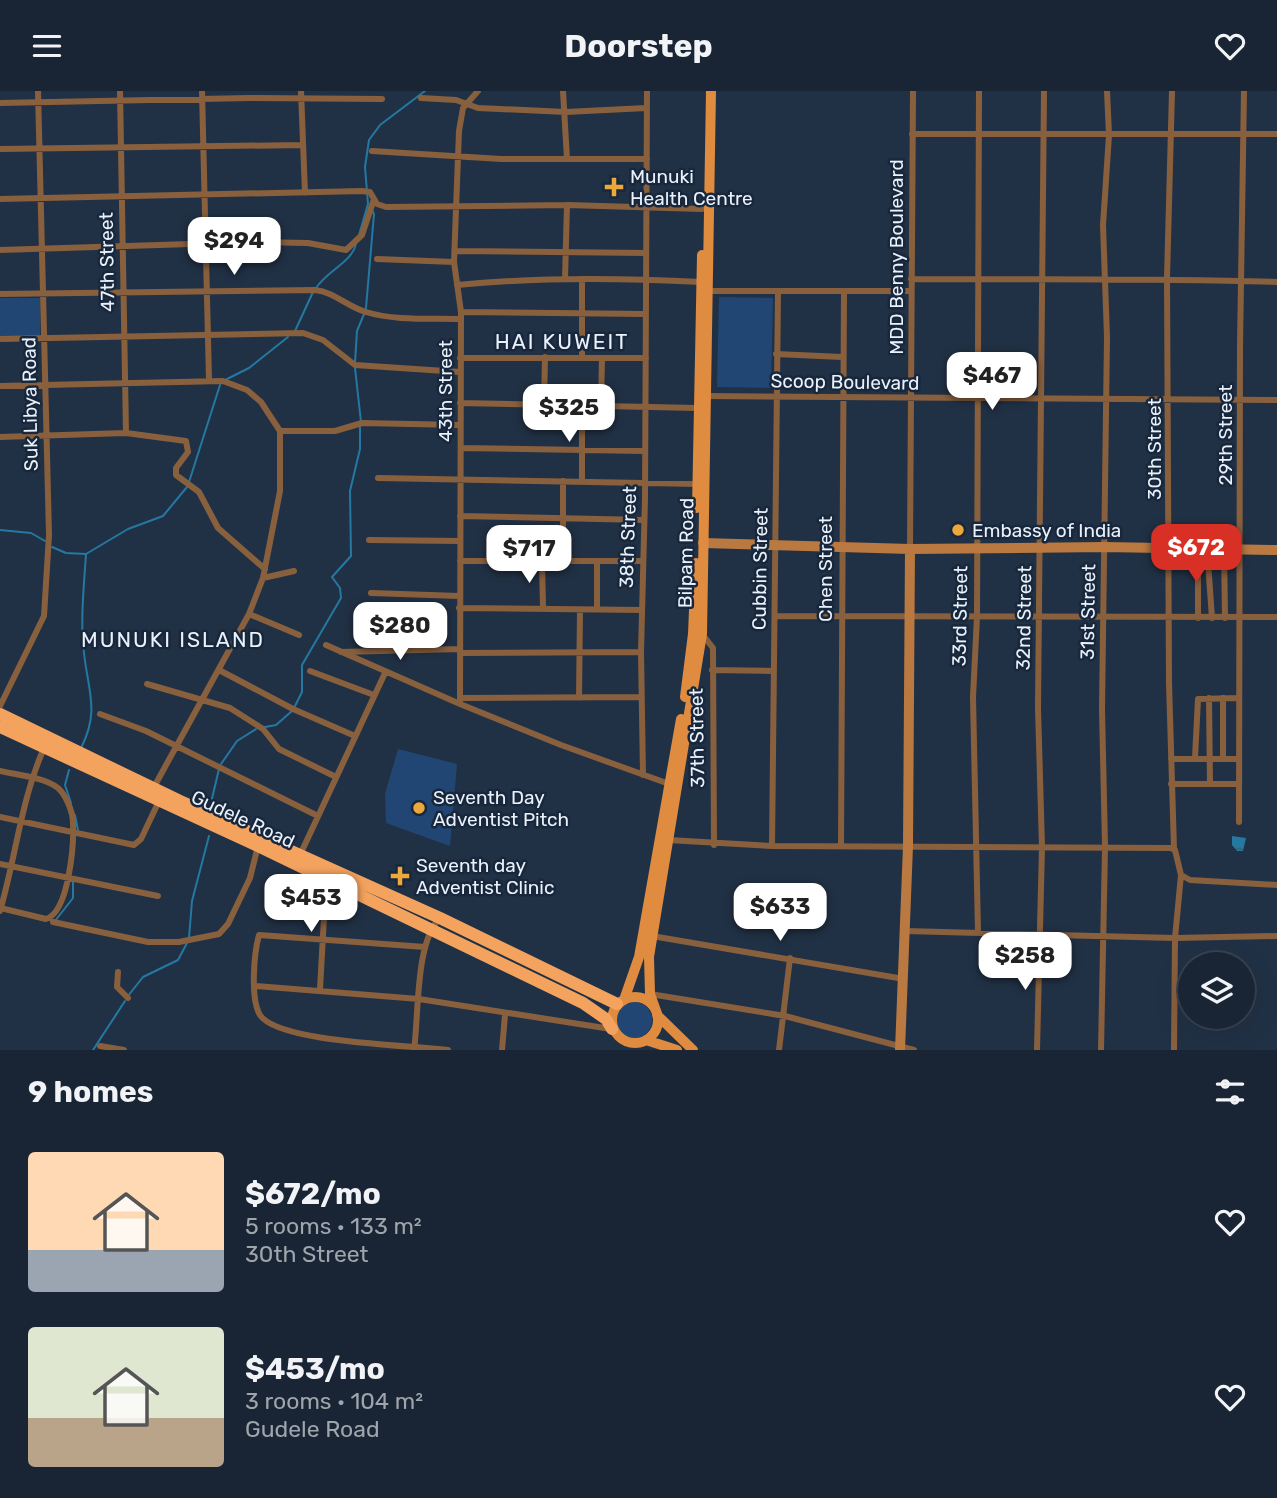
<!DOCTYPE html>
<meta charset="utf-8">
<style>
:root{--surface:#192534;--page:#222d3c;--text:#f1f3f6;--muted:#9fa5ac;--line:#37424f;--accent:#d93025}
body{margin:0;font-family:Rubik,sans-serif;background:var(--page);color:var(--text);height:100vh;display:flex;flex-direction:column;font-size:26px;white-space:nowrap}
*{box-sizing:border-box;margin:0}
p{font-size:23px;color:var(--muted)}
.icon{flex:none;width:38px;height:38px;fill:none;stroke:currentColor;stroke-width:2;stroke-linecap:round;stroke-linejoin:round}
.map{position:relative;height:959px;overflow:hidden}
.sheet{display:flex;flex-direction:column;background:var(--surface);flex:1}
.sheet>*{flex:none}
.controls{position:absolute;left:1178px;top:861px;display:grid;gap:14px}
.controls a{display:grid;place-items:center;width:77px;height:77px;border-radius:50%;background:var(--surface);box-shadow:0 7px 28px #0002,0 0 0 2px var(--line);font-size:35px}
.price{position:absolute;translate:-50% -60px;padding:0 16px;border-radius:14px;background:#fff;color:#222;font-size:23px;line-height:46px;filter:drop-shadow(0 2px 4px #0008)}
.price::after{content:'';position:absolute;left:50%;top:42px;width:21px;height:16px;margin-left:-10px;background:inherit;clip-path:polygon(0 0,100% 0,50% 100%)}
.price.current{background:var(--accent);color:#fff}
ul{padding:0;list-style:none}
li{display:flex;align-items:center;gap:21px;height:175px;padding:0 28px}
li span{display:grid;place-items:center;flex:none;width:196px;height:140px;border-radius:7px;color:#555}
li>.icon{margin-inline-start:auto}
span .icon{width:84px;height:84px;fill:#fffc;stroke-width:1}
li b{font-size:30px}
h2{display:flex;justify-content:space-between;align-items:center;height:84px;padding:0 28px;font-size:30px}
header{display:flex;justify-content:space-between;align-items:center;height:91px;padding:0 28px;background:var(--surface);font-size:32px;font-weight:700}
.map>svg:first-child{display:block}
</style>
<header><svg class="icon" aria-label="menu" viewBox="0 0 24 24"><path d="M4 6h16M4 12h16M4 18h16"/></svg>Doorstep<svg class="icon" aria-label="heart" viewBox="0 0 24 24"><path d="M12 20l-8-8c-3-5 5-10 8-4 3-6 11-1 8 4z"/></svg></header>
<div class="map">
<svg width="1277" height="959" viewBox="0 0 1277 959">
<defs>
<pattern id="water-waves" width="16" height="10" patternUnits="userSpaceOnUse" patternTransform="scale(1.75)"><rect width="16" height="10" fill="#2478a1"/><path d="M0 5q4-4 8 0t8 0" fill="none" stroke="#356076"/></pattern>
</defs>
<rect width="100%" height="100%" fill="#213145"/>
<path fill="#214673" d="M719 206 773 207 771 297 717 296Z
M0 207H40V246H0Z
M398 658 457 673 450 755 386 732 385 703Z
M616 929a18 18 0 1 1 36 0a18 18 0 1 1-36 0Z"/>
<path fill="url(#water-waves)" d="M1232 745 1246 747 1243 760H1237L1232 754Z"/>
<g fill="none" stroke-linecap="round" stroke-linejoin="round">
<path stroke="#2478a1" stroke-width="2" d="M359 144 368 113 365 76 369 49 380 34 425 0
M316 197C327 180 352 171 356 153
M366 217 374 123 372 119
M295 240 313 201
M355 272 357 240 364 223
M355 277 361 331
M227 288 249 277 288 246
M189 391 220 294
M0 439 31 442 45 450
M52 456 66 462 86 463 128 438 163 425 187 396
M295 615 302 601V574L341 507 340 497 332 486 351 465 350 400 360 358V336
M265 636 276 634 292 620
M81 657C100 620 88 600 84 562 80 530 84 495 86 463
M221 673 237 650 256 638
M69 679 65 694 71 712
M210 716 219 678
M75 724 78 739
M55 830 73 807V790
M189 847 192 810 209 745
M128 905 143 886 178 869 187 852
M93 959 125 910"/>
<path stroke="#89603e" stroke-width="6" d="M120 0 126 342
M202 0 209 289
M301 0 305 102
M478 0 463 17 459 40 454 171 461 221 460 613 561 654 672 694
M563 0 567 68
M1172 0 1167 187 1169 592 1174 758
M421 7 456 9 478 17 566 21 646 17
M0 12 250 7 382 8
M912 43H1277
M0 58 302 54
M372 60 501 68H647
M0 108 362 100 370 101 377 113 386 116 567 114 702 118
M0 159 254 151 308 152 346 159 362 144 374 108
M455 160 646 162
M377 168 454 171
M565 188 567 114
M582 188V265
M911 188C1033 189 1155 187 1277 191
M457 194C538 186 620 187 701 191
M709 200H911
M0 203 315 199C335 201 347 216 366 221 395 230 431 227 461 228
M461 221 645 223
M0 248 303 242 323 249 355 274 460 281
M776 263 842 266
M460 267H646
M0 295 223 290 247 299 261 311 280 340V400L263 487 249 523 154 696
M706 305 1277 309
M460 312 698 317
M544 313 545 266
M601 314 602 267
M280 340H335L362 332 460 334
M0 346 126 342 186 350 188 361 176 377V384L199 401 218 437 265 478
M461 357 645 360
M378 387 699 393
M582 391V314
M460 425 644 429
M369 449 460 450
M1207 457 1212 527
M910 458 913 0
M1224 458 1225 527
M460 470H642
M563 470V390
M542 472 543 516
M263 487 294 480
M371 502 459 505
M459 517 642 519
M597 518V472
M249 523 299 544
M776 525 1277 526
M1198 527V457
M702 543 713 557 714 754
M326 554 460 613
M341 561 460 558
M460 562 641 561
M219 579 293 618 355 645
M712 579 774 580
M310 580 374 604
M147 593 230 617 263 638 279 658 336 686
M460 607 640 606
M579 607 580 519
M1209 607 1210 693
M1223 607V667
M0 615 44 525 49 444 38 0
M100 623 146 640 318 725
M1195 667 1198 608 1239 607
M1171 668H1238
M0 680C17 684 44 686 58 697 66 704 73 721 73 732 74 753 69 821 46 828L0 817
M643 684 641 561 645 407 647 0
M1171 693H1238
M0 726 134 754 141 748 159 710
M1239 731 1240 255 1244 0
M668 749 772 755 1171 757 1175 759 1181 784 1190 789 1277 794
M772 755 778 202
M841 755 844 200
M300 764 385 582
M0 773 158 805
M0 820C16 765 21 709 44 657
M53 831 148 851H179L219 843 228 833 250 787 258 755
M905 840 1175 847 1277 845
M978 841 973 606 977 526 979 0
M652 845 904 888
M425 856 259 844C254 862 250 908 260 924 278 952 411 954 448 959
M118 881 117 896 128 907
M256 895 419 908 611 938
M320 898 326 790
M650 903 785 925 914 959
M100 955 124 959
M414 959C419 924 415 851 440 827
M502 959 505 924
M779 959 790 867
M1037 959 1042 756 1038 617 1044 0
M1101 959 1105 756 1102 618 1107 246 1103 134 1109 44 1107 0
M1174 959 1175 847 1181 784"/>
<path stroke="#ba7941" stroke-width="10" d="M703 452 910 458 1105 456 1277 459
M900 959 908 755 910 458"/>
<path stroke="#df8b40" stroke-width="10" d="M697 417 702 164
M685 606 693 543 696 472
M612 929a23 23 0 1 1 46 0a23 23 0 1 1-46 0Z
M624 909 639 866 681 628
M656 920 650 903 649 866 702 543 711 0
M657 924 693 959
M646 949 677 959"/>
<path stroke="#f4a35f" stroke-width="12" d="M0 623 180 710 440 827 617 913
M0 636 258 755 583 912 606 928 612 938"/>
</g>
<g fill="#eda83c" stroke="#18273b" stroke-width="2.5">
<path d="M610.5 85.5h7v7h7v7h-7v7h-7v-7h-7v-7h7z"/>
<circle cx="958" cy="439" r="7"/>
<circle cx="419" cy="717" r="7"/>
<path d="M396.5 774.5h7v7h7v7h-7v7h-7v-7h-7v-7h7z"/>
</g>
<g text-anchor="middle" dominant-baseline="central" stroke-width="5" stroke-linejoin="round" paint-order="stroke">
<g font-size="19" fill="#e9f2fc" stroke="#18273b" text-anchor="start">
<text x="630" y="85">Munuki<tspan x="630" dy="22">Health Centre</tspan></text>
<text x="972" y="439">Embassy of India</text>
<text x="433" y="706">Seventh Day<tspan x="433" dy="22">Adventist Pitch</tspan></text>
<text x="416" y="774">Seventh day<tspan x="416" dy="22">Adventist Clinic</tspan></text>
</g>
<g font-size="19" fill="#e9f2fc" stroke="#18273b">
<text transform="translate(896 166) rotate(-90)">MDD Benny Boulevard</text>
<text transform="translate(107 171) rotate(-91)">47th Street</text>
<text transform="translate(845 291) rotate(1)">Scoop Boulevard</text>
<text transform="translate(445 300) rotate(-90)">43th Street</text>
<text transform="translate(30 313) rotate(-91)">Suk Libya Road</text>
<text transform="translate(1225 344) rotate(-90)">29th Street</text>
<text transform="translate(1154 358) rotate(-90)">30th Street</text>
<text transform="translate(628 446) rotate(-88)">38th Street</text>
<text transform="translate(686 462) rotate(-89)">Bilpam Road</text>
<text transform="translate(760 478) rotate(-89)">Cubbin Street</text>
<text transform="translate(825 478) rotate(-90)">Chen Street</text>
<text transform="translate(1088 521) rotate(-89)">31st Street</text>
<text transform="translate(960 525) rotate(-89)">33rd Street</text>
<text transform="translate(1024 527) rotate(-89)">32nd Street</text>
<text transform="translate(697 647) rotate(-91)">37th Street</text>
<text transform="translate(243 728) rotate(25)">Gudele Road</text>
</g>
<g font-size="21" letter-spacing="2" fill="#e9f2fc" stroke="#18273b">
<text x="562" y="250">HAI KUWEIT</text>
<text x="173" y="548">MUNUKI ISLAND</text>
</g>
</g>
</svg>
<div class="controls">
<a><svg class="icon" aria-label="layers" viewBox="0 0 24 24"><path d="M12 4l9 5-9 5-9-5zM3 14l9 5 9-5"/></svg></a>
</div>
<b class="price" style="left:234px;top:186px">$294</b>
<b class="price" style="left:992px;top:321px">$467</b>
<b class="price" style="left:569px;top:353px">$325</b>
<b class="price current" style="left:1196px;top:493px">$672</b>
<b class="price" style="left:529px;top:494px">$717</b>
<b class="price" style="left:400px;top:571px">$280</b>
<b class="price" style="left:311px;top:843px">$453</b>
<b class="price" style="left:780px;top:852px">$633</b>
<b class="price" style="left:1025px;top:901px">$258</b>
</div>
<section class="sheet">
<h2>9 homes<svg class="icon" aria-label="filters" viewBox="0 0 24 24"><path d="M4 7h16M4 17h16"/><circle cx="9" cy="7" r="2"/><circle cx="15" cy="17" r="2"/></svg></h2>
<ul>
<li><span style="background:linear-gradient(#ffd9b3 70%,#9aa5b1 0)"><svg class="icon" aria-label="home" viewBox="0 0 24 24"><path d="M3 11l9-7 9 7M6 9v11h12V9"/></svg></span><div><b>$672/mo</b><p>5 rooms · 133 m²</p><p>30th Street</p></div><svg class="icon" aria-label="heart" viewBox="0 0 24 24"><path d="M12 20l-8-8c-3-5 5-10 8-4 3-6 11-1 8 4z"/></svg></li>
<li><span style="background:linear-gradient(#dfe7d0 65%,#b9a48a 0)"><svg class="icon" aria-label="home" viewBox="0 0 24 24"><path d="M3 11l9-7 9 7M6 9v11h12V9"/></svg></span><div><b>$453/mo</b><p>3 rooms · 104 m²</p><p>Gudele Road</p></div><svg class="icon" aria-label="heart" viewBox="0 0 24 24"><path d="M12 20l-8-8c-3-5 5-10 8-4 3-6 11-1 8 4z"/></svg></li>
</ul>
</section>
